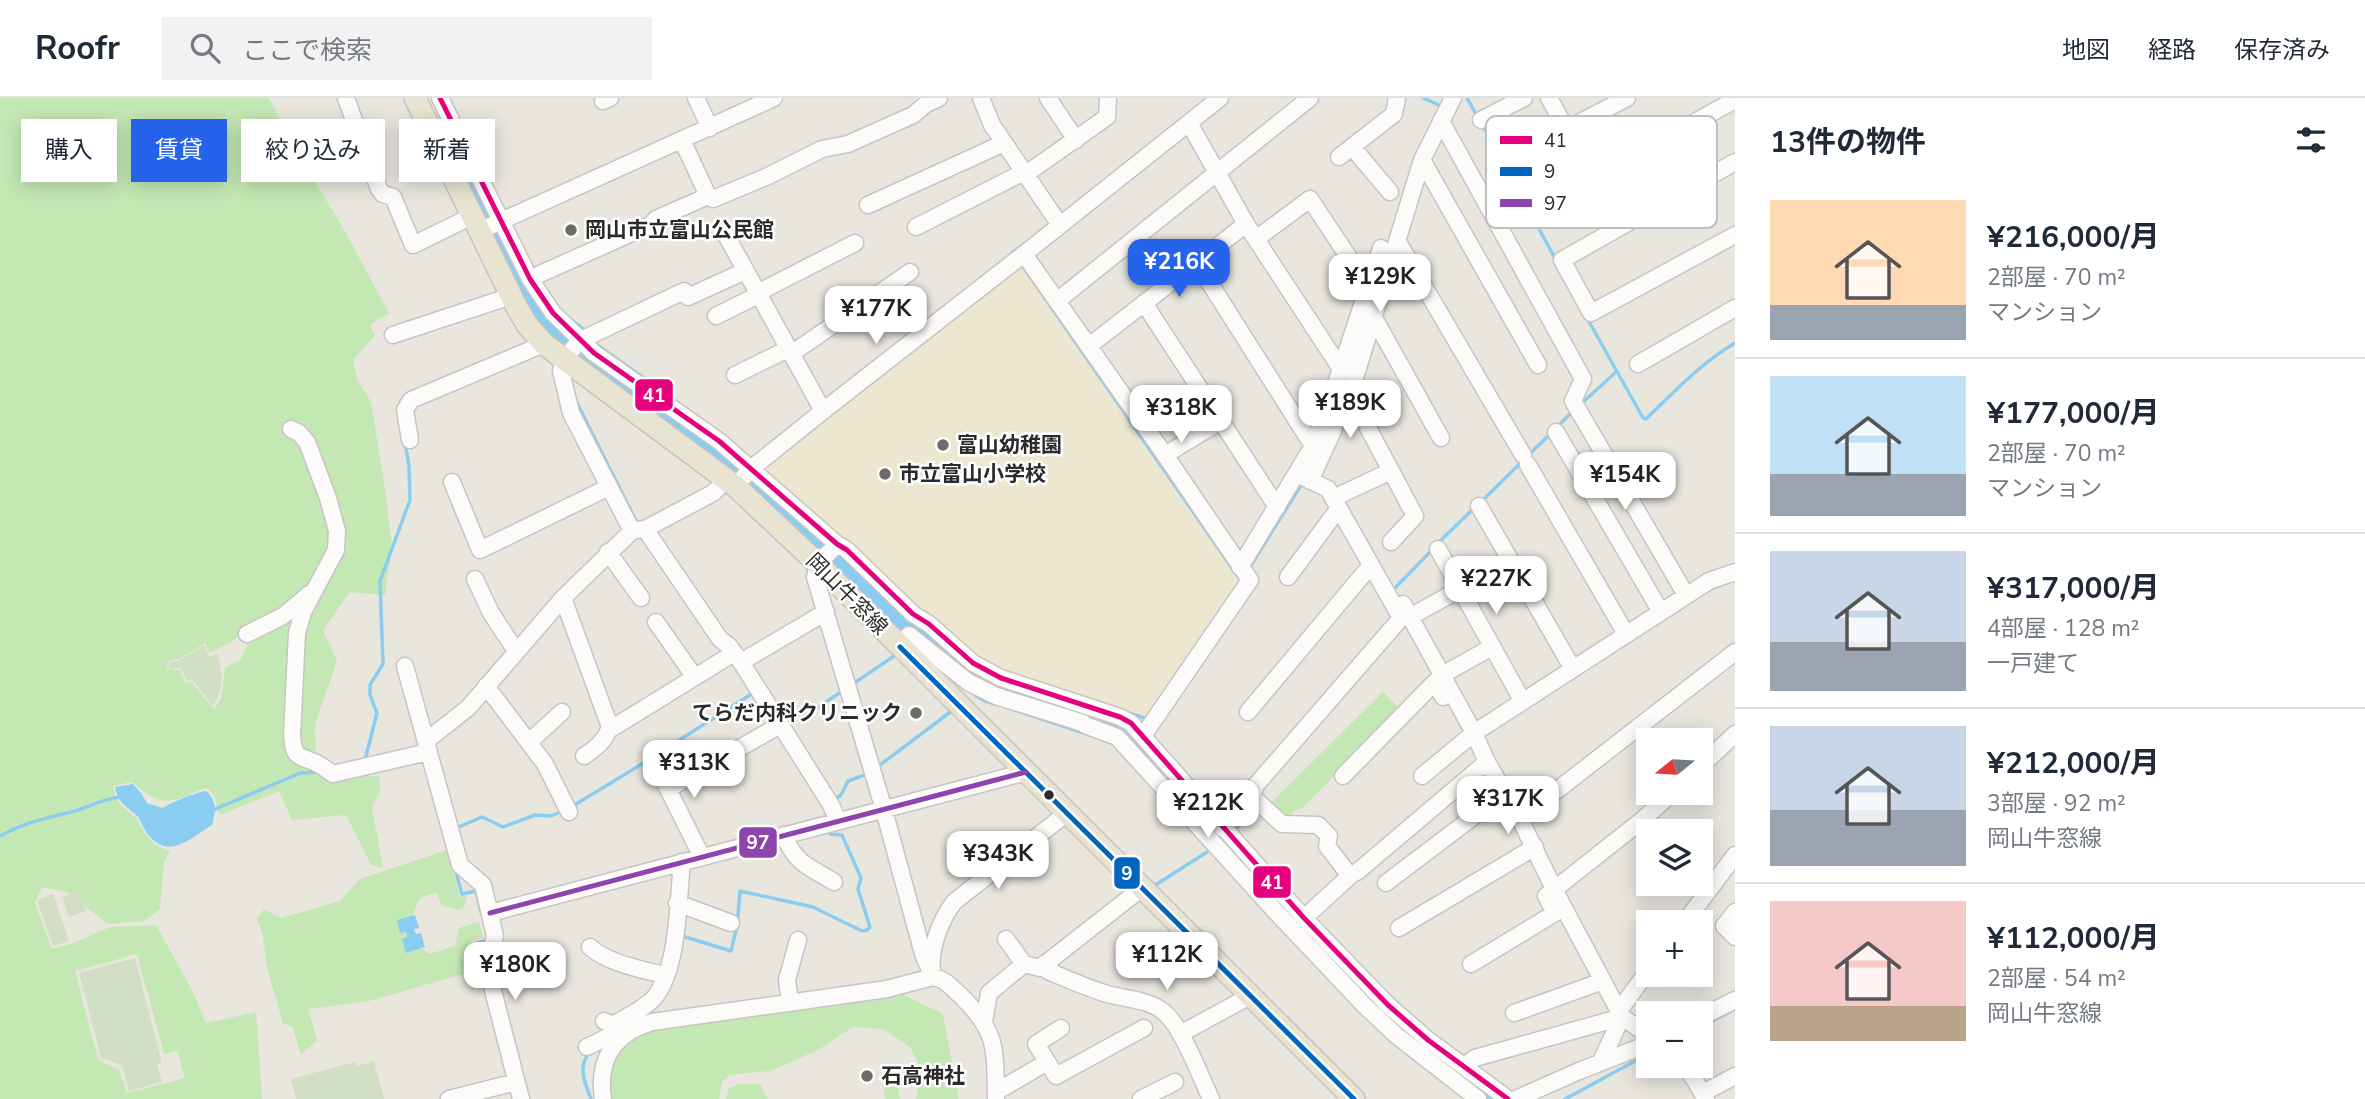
<!DOCTYPE html>
<html lang="ja">
<meta charset="utf-8">
<style>
:root{--surface:#fff;--page:#f2f2f3;--text:#1f2937;--muted:#747a83;--line:#e0e1e3;--accent:#2563eb}
body{margin:0;font-family:"Nunito Sans","Noto Sans JP",sans-serif;background:var(--page);color:var(--text);height:100vh;display:flex;flex-direction:column;font-size:26px;white-space:nowrap}
*{box-sizing:border-box;margin:0}
p{font-size:23px;color:var(--muted)}
.icon{flex:none;width:38px;height:38px;fill:none;stroke:currentColor;stroke-width:2;stroke-linecap:round;stroke-linejoin:round}
.map{position:relative;flex:1;overflow:hidden}
.sheet{display:flex;flex-direction:column;background:var(--surface);width:630px}
.sheet>*{flex:none}
.banner{position:absolute;left:21px;top:21px;width:665px;height:63px;display:flex;gap:14px}
.needle{width:46px;rotate:252deg}
.controls{position:absolute;left:1636px;top:630px;display:grid;gap:14px}
.controls a{display:grid;place-items:center;width:77px;height:77px;border-radius:0px;background:var(--surface);box-shadow:0 4px 18px #0003;font-size:35px}
.price{position:absolute;translate:-50% -60px;padding:0 16px;border-radius:14px;background:#fff;color:#222;font-size:23px;line-height:46px;filter:drop-shadow(0 2px 4px #0008)}
.price::after{content:'';position:absolute;left:50%;top:42px;width:21px;height:16px;margin-left:-10px;background:inherit;clip-path:polygon(0 0,100% 0,50% 100%)}
.price.active{background:var(--accent);color:#fff}
ul{padding:0;list-style:none}
li{display:flex;align-items:center;gap:21px;height:175px;padding:0 35px}
li+li{border-top:2px solid var(--line)}
li span{display:grid;place-items:center;flex:none;width:196px;height:140px;border-radius:0px;color:#555}
li>.icon{margin-inline-start:auto}
span .icon{width:84px;height:84px;fill:#fffc;stroke-width:1}
li b{font-size:30px}
h2{display:flex;justify-content:space-between;align-items:center;height:84px;padding:0 35px;font-size:30px}
.pill{padding:0 24px;border-radius:0px;background:var(--surface);box-shadow:0 4px 18px #0003;font-size:24px;line-height:63px}
.pill.active{background:var(--accent);color:#fff}
header{display:flex;align-items:center;gap:42px;box-sizing:border-box;height:98px;padding:0 35px;background:var(--surface);border-bottom:2px solid var(--line)}
header strong{font-size:33px}
nav{display:flex;gap:38px;margin-inline-start:auto;font-size:24px}
.search{width:490px;height:63px;background:var(--page);display:flex;align-items:center;gap:18px;box-sizing:border-box;padding:0 24px;border-radius:0px;color:var(--muted);font-size:26px}
main{display:flex;flex:1;min-height:0}
.map>svg:first-child{display:block}
</style>
<header>
<strong>Roofr</strong>
<div class="search"><svg class="icon" aria-label="search" viewBox="0 0 24 24"><circle cx="10" cy="10" r="6"/><path d="M15 15l6 6"/></svg>ここで検索</div>
<nav><a>地図</a><a>経路</a><a>保存済み</a></nav>
</header>
<main>
<div class="map">
<svg width="1735" height="1001" viewBox="0 0 1735 1001">
<rect width="100%" height="100%" fill="#e9e6de"/>
<path fill="#ede7d2" d="M1020 168 1239 483 1146 619 1006 574 990 567 969 554 830 429 760 374Z"/>
<path fill="#c4e8b4" fill-rule="evenodd" d="M0 0H269L294 50 341 126 389 215 370 227 375 237 353 262 357 281 371 304 384 384 392 449 385 497 350 494 323 532 337 563 315 626 316 678H379L380 693 372 710 383 770 371 767 346 717 292 722 279 693 220 717 213 696 207 690C196 692 189 698 179 701 159 707 147 696 132 684L113 688C116 708 123 707 135 719 139 723 141 729 144 734 151 744 159 749 170 754L164 763 160 811 145 823 108 826 67 794 42 789 35 805 52 851 71 846 110 829 156 827 192 892 206 925 256 914 262 1001H0ZM241 536 248 545 240 562 225 570 221 601 214 611 191 584 186 586 180 572H167L168 563 180 561 205 545 209 555 230 545ZM137 856 164 956 177 953 185 980 127 995 119 972 98 962 75 873Z
M1383 594 1401 612 1301 711 1296 712 1286 721 1271 705Z
M447 752 460 799 467 798 464 809 457 812 441 807 436 794 420 800C408 821 408 841 429 856L455 848 459 830 479 824 483 839 470 843 477 872 369 903 308 911 317 942 301 957 292 928 283 926 266 865 263 838 257 821 264 811 281 820 340 803 360 781Z
M899 895 943 916 959 1001H916C920 987 914 976 918 964L910 949 883 931 853 929 818 952 770 973 729 977 722 984 719 1001H609C606 961 615 950 649 930Z
M896 980 900 1001H885L882 982Z
M740 986H760L768 1001H726L729 990Z"/>
<path fill="#d2dfc5" d="M204 547 209 559 217 555C223 571 224 593 213 607L192 582 187 583 181 570 168 571 170 564 179 563Z
M78 793 86 813 69 819 62 799Z
M53 796 69 843 53 848 37 802Z
M135 860 162 965 157 966 162 984 129 993 122 967 101 960 79 875Z
M374 963 384 1001H296L291 981 355 964 357 968Z"/>
<path fill="#8bcdf1" d="M133 686 141 695 147 705 163 710C167 706 200 693 206 693 217 702 216 714 212 727 189 741 168 764 146 734 143 729 141 723 138 719 127 707 119 708 115 689Z
M415 817 419 830 414 831 416 836 421 835 425 849 406 855 402 841 407 839 406 834 400 835 397 822Z"/>
<g fill="none" stroke-linecap="round" stroke-linejoin="round">
<path stroke="#8bcdf1" stroke-width="3.5" d="M1423 0 1441 8
M1467 0 1478 20
M1482 26 1557 164
M1015 157 1013 154 1026 145
M1022 167 1241 483
M567 219 586 233
M1587 220 1643 320 1646 321C1675 293 1701 265 1735 245
M597 247 654 287
M576 303 638 427
M1580 307 1617 273
M1557 329 1574 312
M1480 405 1552 334
M1437 446 1474 410
M1248 472 1303 384
M1392 493 1432 452
M853 586 897 556
M968 592 983 602 995 606
M1009 610 1084 635
M1126 614 1147 621
M783 622 789 619 805 618 844 592
M656 657 753 595
M363 663 365 662 377 615 370 597V587L383 566 380 483 410 402 409 368 405 345
M876 670 953 612
M833 703 841 697 848 683 870 675
M573 708 650 661
M213 712 293 678 301 675 318 674
M454 731 482 719 503 729 535 717 551 718 563 713
M1234 733 1257 708
M0 738C26 724 40 722 67 715 86 711 101 701 120 699
M455 771 462 796 476 793 481 814
M1154 788 1207 754
M682 838 731 853 737 828 740 793 813 809 862 833 867 832 870 829 858 791 861 780 842 737 830 736 829 733
M481 869 475 846 488 842
M1701 929 1735 911
M590 954C577 968 585 986 591 1001
M1675 968 1683 977
M1565 1001 1648 956"/>
<path stroke="#8bcdf1" stroke-width="23" d="M454 45 508 162 534 210 557 239 753 381 903 519 972 575 993 588 1116 628 1127 635 1299 827 1394 925 1421 948 1494 1001"/>
<g stroke="#c6c5c4" stroke-width="19">
<path id="minor" d="M346 0 379 91 383 96 393 99 413 147 472 118
M440 0 530 181 553 215 594 255 719 343 837 446 847 452 913 516 929 526 973 565 1001 580 1120 619 1131 625 1304 820 1388 907 1428 942 1508 1001
M696 0 710 30
M981 0 992 27 1060 127
M1048 0 1076 42
M1549 0 1594 82
M603 3 610 0
M1481 22 1524 0
M1441 23 1583 281 1573 303 1686 497
M1189 25 1246 126 1341 271
M682 42 708 98
M1352 49 1390 94
M1339 59 1394 16 1397 0
M1422 62 1538 267
M1507 62 1627 0
M1735 64 1562 162 1591 215 1735 137
M1026 76 1107 19 1108 0
M868 107 1004 45
M1542 108 1735 2
M916 129 1024 74
M479 133 774 0
M726 137 823 313
M1256 141 1310 101 1369 190
M1398 144 1523 357
M1024 156 1165 357 1250 482 1143 638
M1197 165 1313 348
M540 176 652 126 656 121 708 98 713 101 766 79 822 51 848 46 913 17 926 6 939 0
M757 195 855 145
M1057 203 1310 0
M1144 205 1277 409
M716 218 758 197
M1367 218 1374 220 1441 340
M393 237 511 198
M1089 248 1246 126
M791 256 910 174
M1638 266 1735 210
M735 277 788 251
M1342 290 1350 296 1415 418 1391 444
M1350 296 1422 62 1453 0
M291 331 299 335 307 344 328 400 337 433 336 452 303 514 297 535 292 637C294 658 295 657 314 664 322 667 326 672 333 676L428 654
M1556 334 1661 514
M410 342 405 312 411 302 544 246
M1165 357 1221 323
M1528 367 1626 536
M1310 383 1333 333 1347 292
M452 384 480 452 609 389
M735 388 752 370 823 313 1024 156 1220 0
M1342 396 1391 373
M1479 408 1573 571
M645 431 720 541 729 548 741 564 831 707 838 723
M635 432 645 431 713 395 727 381
M837 446 818 466 815 479 884 712 923 856 933 879
M1438 451 1522 602
M608 454 641 500
M1240 469 1313 348 1341 271 1381 150
M1288 479 1339 410
M475 481 491 515 516 553
M563 500 610 629H614L734 555
M1403 506 1474 635 1487 664
M1410 519 1460 491
M656 524 694 578
M247 536 283 518 309 496
M898 548 909 537 968 584 996 598 1083 625 1085 627 1117 639 1277 815 1365 908 1397 938 1478 1001
M741 564 826 514
M405 568 460 767 483 787 495 838 487 869 521 1001
M1442 577 1492 549
M486 588 545 666 569 714
M1248 614 1371 467
M426 643 468 610 563 500 632 433 571 315 561 273 564 262 579 243 684 193 688 199 745 173
M529 644 562 614
M584 658C596 650 605 643 610 629
M654 663 702 759
M1701 668 1735 636
M1343 678 1435 584 1443 599
M1422 678 1474 635 1709 483 1735 474
M668 691 773 631
M1251 701 1257 703 1282 726 1318 727 1329 738 1327 748 1350 778 1304 820
M1520 721 1735 554
M1222 730 1251 701 1256 687 1401 520 1328 391 1297 376
M784 737C795 766 810 769 834 784
M1357 774 1487 664 1520 721 1556 795 1622 919 1648 937
M1386 785 1506 694
M677 805 731 825
M1735 814 1724 828 1735 839
M490 815 1026 674
M1685 824 1735 757
M1399 830 1535 749
M1006 841 1024 866 1040 870 1142 790
M590 849C609 866 642 871 666 878
M1044 866 1050 871 1048 873C1067 881 1085 889 1104 895 1123 901 1150 901 1165 915 1183 931 1200 978 1211 1001
M1471 866 1555 815 1546 798 1641 723 1672 695
M932 873C929 851 941 821 954 804L1067 715
M790 905 787 882 798 842
M1618 914 1648 873
M1514 915 1603 883
M1701 919 1735 902
M604 923 613 927C625 920 639 913 650 904 679 879 678 801 682 764
M984 924 989 895 1024 866
M1061 930 1036 946 1056 978 1144 930
M1180 936 1250 898
M587 949 608 939 618 943
M1600 965 1622 919
M1686 968 1706 1001
M1464 969 1475 960 1622 919
M996 994 1047 964
M1703 995 1735 978
M449 1001 516 984
M603 1001C597 962 614 935 652 924L887 891 933 879C945 881 951 889 960 897 998 934 995 950 996 1001
M1141 1001 1175 984
M1516 1001 1579 973 1648 946"/>
</g>
<g stroke="#c4c4c0" stroke-width="24">
<path id="major" d="M415 0 517 210 528 228 544 246 735 388 818 466 1354 1001"/>
</g>
<use href="#minor" stroke="#fcfbfa" stroke-width="16"/>
<use href="#major" stroke="#e8e4d1" stroke-width="21"/>
<g stroke="#fff" stroke-width="10">
<path id="bus-1" d="M440 0 530 181 553 215 594 255 719 343 837 446 847 452 913 516 929 526 973 565 1001 580 1120 619 1131 625 1304 820 1388 907 1428 942 1508 1001"/>
</g>
<g stroke="#fff" stroke-width="10">
<path id="bus-2" d="M900 549 1354 1001"/>
</g>
<g stroke="#fff" stroke-width="10">
<path id="bus-3" d="M490 815 1026 674"/>
</g>
<use href="#bus-1" stroke="#e5007d" stroke-width="5"/>
<use href="#bus-2" stroke="#0065bd" stroke-width="5"/>
<use href="#bus-3" stroke="#8e44ad" stroke-width="5"/>
</g>
<g fill="#6d6c69" stroke="#fff" stroke-width="2.5">
<circle cx="571" cy="132" r="7"/>
<circle cx="943" cy="347" r="7"/>
<circle cx="885" cy="376" r="7"/>
<circle cx="916" cy="615" r="7"/>
<circle cx="867" cy="978" r="7"/>
</g>
<circle fill="#2a2a2a" stroke="#fff" stroke-width="2.5" cx="1049" cy="697" r="6"/>
<g text-anchor="middle" dominant-baseline="central" stroke-width="5" stroke-linejoin="round" paint-order="stroke">
<g font-size="21" font-weight="bold" fill="#2a2a2a" stroke="#fff" text-anchor="start">
<text x="585" y="132">岡山市立富山公民館</text>
<text x="957" y="347">富山幼稚園</text>
<text x="899" y="376">市立富山小学校</text>
<text x="902" y="615" text-anchor="end">てらだ内科クリニック</text>
<text x="881" y="978">石高神社</text>
</g>
<g font-size="21" fill="#2a2a2a" stroke="#fff">
<text transform="translate(847 496) rotate(45)">岡山牛窓線</text>
</g>
</g>
<rect x="1486" y="18" width="231" height="112" rx="10" fill="#fff" stroke="#bfbfbf" stroke-width="2"/>
<rect x="1500" y="38" width="32" height="8" fill="#e5007d"/>
<rect x="1500" y="69" width="32" height="9" fill="#0065bd"/>
<rect x="1500" y="101" width="32" height="8" fill="#8e44ad"/>
<g font-size="19" fill="#2a2a2a">
<text x="1544" y="49">41</text>
<text x="1544" y="80">9</text>
<text x="1544" y="112">97</text>
</g>
<g stroke="#fff" stroke-width="2.5">
<rect x="634" y="280" width="40" height="34" rx="7" fill="#e5007d"/>
<rect x="738" y="728" width="40" height="33" rx="7" fill="#8e44ad"/>
<rect x="1113" y="758" width="28" height="34" rx="7" fill="#0065bd"/>
<rect x="1252" y="767" width="40" height="34" rx="7" fill="#e5007d"/>
</g>
<g font-size="19" text-anchor="middle" font-weight="bold" fill="#fff">
<text x="654" y="304">41</text>
<text x="758" y="751">97</text>
<text x="1127" y="782">9</text>
<text x="1272" y="791">41</text>
</g>
</svg>
<div class="controls">
<a><svg class="needle" viewBox="-14 -14 28 28"><path d="M0-13l5 13h-10z" fill="#e53935"/><path d="M0 13l5-13h-10z" fill="#747a83"/></svg></a>
<a><svg class="icon" aria-label="layers" viewBox="0 0 24 24"><path d="M12 4l9 5-9 5-9-5zM3 14l9 5 9-5"/></svg></a>
<a>+</a>
<a>−</a>
</div>
<b class="price active" style="left:1179px;top:201px">¥216K</b>
<b class="price" style="left:1380px;top:216px">¥129K</b>
<b class="price" style="left:876px;top:248px">¥177K</b>
<b class="price" style="left:1350px;top:342px">¥189K</b>
<b class="price" style="left:1181px;top:347px">¥318K</b>
<b class="price" style="left:1625px;top:414px">¥154K</b>
<b class="price" style="left:1496px;top:518px">¥227K</b>
<b class="price" style="left:694px;top:702px">¥313K</b>
<b class="price" style="left:1508px;top:738px">¥317K</b>
<b class="price" style="left:1208px;top:742px">¥212K</b>
<b class="price" style="left:998px;top:793px">¥343K</b>
<b class="price" style="left:1167px;top:894px">¥112K</b>
<b class="price" style="left:515px;top:904px">¥180K</b>
<div class="banner">
<a class="pill">購入</a>
<a class="pill active">賃貸</a>
<a class="pill">絞り込み</a>
<a class="pill">新着</a>
</div>
</div>
<section class="sheet">
<h2>13件の物件<svg class="icon" aria-label="filters" viewBox="0 0 24 24"><path d="M4 7h16M4 17h16"/><circle cx="9" cy="7" r="2"/><circle cx="15" cy="17" r="2"/></svg></h2>
<ul>
<li><span style="background:linear-gradient(#ffd9b3 75%,#9aa5b1 0)"><svg class="icon" aria-label="home" viewBox="0 0 24 24"><path d="M3 11l9-7 9 7M6 9v11h12V9"/></svg></span><div><b>¥216,000/月</b><p>2部屋 · 70 m²</p><p>マンション</p></div></li>
<li><span style="background:linear-gradient(#bfe0f5 70%,#9aa5b1 0)"><svg class="icon" aria-label="home" viewBox="0 0 24 24"><path d="M3 11l9-7 9 7M6 9v11h12V9"/></svg></span><div><b>¥177,000/月</b><p>2部屋 · 70 m²</p><p>マンション</p></div></li>
<li><span style="background:linear-gradient(#c9d6e8 65%,#9aa5b1 0)"><svg class="icon" aria-label="home" viewBox="0 0 24 24"><path d="M3 11l9-7 9 7M6 9v11h12V9"/></svg></span><div><b>¥317,000/月</b><p>4部屋 · 128 m²</p><p>一戸建て</p></div></li>
<li><span style="background:linear-gradient(#c9d6e8 60%,#9aa5b1 0)"><svg class="icon" aria-label="home" viewBox="0 0 24 24"><path d="M3 11l9-7 9 7M6 9v11h12V9"/></svg></span><div><b>¥212,000/月</b><p>3部屋 · 92 m²</p><p>岡山牛窓線</p></div></li>
<li><span style="background:linear-gradient(#f6c9c9 75%,#b9a48a 0)"><svg class="icon" aria-label="home" viewBox="0 0 24 24"><path d="M3 11l9-7 9 7M6 9v11h12V9"/></svg></span><div><b>¥112,000/月</b><p>2部屋 · 54 m²</p><p>岡山牛窓線</p></div></li>
</ul>
</section>
</main>
